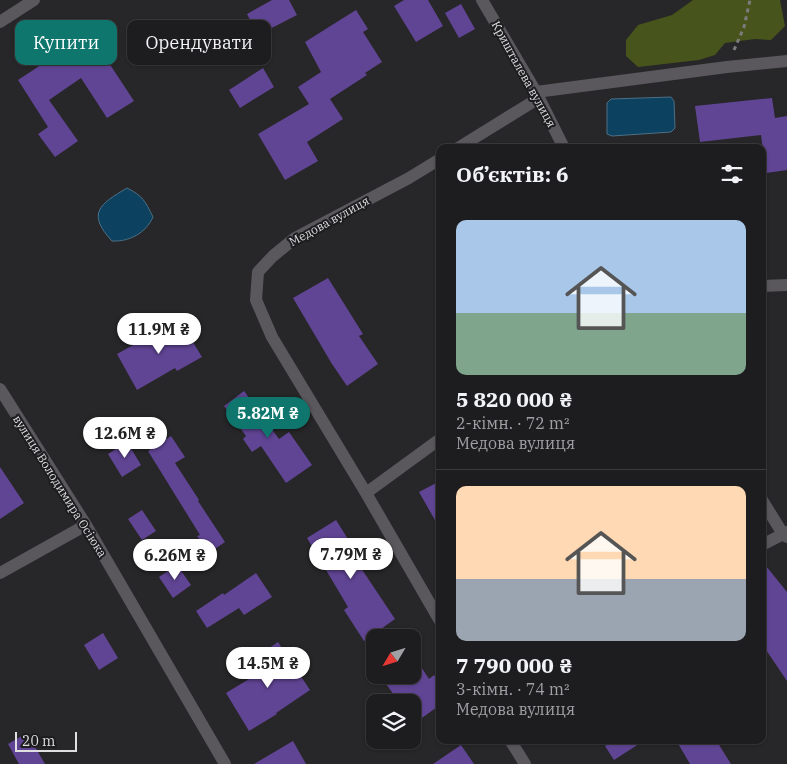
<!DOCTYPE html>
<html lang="uk">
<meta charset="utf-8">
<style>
:root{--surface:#1d1c1e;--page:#2a292b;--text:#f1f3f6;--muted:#a0a1a4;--line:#3b3a3c;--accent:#0f766e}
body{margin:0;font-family:"IBM Plex Serif",serif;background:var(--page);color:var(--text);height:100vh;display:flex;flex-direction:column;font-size:19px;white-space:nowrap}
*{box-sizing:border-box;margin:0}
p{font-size:16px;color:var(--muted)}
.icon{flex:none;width:28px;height:28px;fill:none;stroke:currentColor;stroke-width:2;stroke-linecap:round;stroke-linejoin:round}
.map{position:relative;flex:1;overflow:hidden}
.panel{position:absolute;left:436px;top:144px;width:330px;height:600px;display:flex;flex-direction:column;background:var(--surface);border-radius:10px;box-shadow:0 1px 4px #0004,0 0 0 1px var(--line)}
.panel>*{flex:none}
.guide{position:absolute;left:15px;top:20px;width:346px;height:45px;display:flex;gap:10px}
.needle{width:32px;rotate:232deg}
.fabs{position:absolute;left:366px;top:629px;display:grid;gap:10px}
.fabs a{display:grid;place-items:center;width:55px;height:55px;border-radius:10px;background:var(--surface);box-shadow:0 1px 4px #0004,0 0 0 1px var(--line);font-size:25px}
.scale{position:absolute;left:15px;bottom:12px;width:62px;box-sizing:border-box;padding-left:5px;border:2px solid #dfdee0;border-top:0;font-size:14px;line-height:18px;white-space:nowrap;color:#dfdee0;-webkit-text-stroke:4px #1d1c1f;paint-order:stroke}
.price{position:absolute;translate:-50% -42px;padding:0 11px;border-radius:18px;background:#fff;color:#222;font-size:16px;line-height:32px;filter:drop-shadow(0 1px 2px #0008)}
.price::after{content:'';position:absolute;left:50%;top:30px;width:15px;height:11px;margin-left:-8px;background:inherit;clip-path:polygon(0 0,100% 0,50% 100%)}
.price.active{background:var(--accent);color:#fff}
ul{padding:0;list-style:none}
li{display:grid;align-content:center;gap:10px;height:265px;padding:0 20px}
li+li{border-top:1px solid var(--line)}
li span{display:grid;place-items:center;height:155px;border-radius:10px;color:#555}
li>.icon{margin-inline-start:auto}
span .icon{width:90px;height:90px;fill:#fffc;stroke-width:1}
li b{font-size:21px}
h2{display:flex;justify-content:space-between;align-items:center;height:60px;padding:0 20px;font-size:21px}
.pill{padding:0 18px;border-radius:10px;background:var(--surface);box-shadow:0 1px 4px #0004,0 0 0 1px var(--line);font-size:18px;line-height:45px}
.pill.active{background:var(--accent);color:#fff}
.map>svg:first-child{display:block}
</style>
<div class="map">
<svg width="787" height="764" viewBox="0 0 787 764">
<rect width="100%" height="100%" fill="#272628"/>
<path fill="#47541b" d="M693 0H780L785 26 771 40 755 39 725 43 715 55 699 60 638 67 626 56V40L638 25 672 15Z"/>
<path fill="#0d4160" stroke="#4c7086" d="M671 97 674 101 675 128 671 132 612 136 607 134V103L611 99Z
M127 188C143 196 145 201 153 217 146 233 129 242 112 241 86 213 100 204 127 188Z"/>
<path fill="#614595" d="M272 0H289L297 15 258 35 247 14Z
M404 0H428L443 26 416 42 394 6Z
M461 4 475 29 459 38 445 13Z
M356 10 368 29 363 32 382 62 365 73 367 75 330 99 343 119 307 142 318 161 285 180 258 134 309 104 298 87 321 72 305 42Z
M100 26 118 52 107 60 134 101 107 118 81 78 49 100 78 141 55 157 38 134 48 127 18 80Z
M263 68 274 87 240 108 229 90Z
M772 98 775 118 787 116V170L766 173 761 135 700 142 695 106Z
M328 278 363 334 359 336 378 364 347 386 332 364 293 298Z
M180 321 202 357 177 371 175 368 137 390 117 354 146 338 147 340Z
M244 391 279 439 289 432 312 465 286 483 261 446 252 452 243 439 246 436 224 406Z
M171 436 185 457 175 463 199 500 198 501 225 542 209 553 197 536 200 535 148 451Z
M127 442 141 465 122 477 108 454Z
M0 467 24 503 0 519Z
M440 481V529L419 492Z
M142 510 156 531 142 540 128 519Z
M336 520 363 563 359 565 395 619 364 641 344 610 348 607 307 538Z
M762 561 787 592V681L762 644Z
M177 565 191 585 173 598 159 577Z
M256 573 272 597 244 615 239 608 207 628 196 611 223 593 224 595Z
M103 633 118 658 99 670 84 645Z
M278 642 310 690 276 713 277 714 249 731 226 693 264 670 256 657Z
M412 653 429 679 434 675 440 684V705L412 725V702H399L384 681 393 675H412Z
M27 733 45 764H19L8 744Z
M614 740H645L614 760 605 746Z
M676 740H716L731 764H690Z
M293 741 306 764H254Z
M461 745 474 764H433Z"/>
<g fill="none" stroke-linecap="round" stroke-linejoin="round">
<path stroke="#7c7b7d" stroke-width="3" stroke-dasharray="4 4" stroke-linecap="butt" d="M734 50 744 27 750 0"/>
<path stroke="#5a585c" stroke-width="12" d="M482 0 536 92 564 148
M0 22 34 0
M536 92 727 67 787 61
M458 148 539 98
M440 159 409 178 295 238 273 256 258 272 256 300 272 337 366 493 440 621
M762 286 787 285
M0 389 86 525 225 764
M366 493 440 439
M762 500 783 534 787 537
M762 545 787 532
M0 573 86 525
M510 740 525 764"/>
</g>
<g text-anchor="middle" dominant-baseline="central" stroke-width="4" stroke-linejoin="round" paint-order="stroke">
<g font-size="12" fill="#dfdee0" stroke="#1d1c1f">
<text transform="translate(524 74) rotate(61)">Кришталева вулиця</text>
<text transform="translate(329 221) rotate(-29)">Медова вулиця</text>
<text transform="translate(60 486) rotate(58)">вулиця Володимира Осіюка</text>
</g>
</g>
</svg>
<div class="fabs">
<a><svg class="needle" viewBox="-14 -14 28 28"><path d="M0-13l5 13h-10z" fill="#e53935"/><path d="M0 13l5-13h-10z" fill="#a0a1a4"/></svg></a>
<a><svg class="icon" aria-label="layers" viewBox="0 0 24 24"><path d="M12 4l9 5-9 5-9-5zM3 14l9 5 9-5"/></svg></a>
</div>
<div class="scale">20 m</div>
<b class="price" style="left:159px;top:355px">11.9M ₴</b>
<b class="price active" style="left:268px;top:439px">5.82M ₴</b>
<b class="price" style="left:125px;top:459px">12.6M ₴</b>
<b class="price" style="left:351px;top:580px">7.79M ₴</b>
<b class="price" style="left:175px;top:581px">6.26M ₴</b>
<b class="price" style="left:268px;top:689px">14.5M ₴</b>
<div class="guide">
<a class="pill active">Купити</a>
<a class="pill">Орендувати</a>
</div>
<section class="panel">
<h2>Об’єктів: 6<svg class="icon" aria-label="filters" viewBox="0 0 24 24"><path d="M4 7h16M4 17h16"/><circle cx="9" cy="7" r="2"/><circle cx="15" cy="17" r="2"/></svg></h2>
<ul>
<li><span style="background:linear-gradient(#a9c7e8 60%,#7fa58c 0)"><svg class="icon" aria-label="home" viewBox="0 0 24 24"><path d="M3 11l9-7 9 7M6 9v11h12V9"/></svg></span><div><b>5 820 000 ₴</b><p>2-кімн. · 72 m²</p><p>Медова вулиця</p></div></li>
<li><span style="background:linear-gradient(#ffd9b3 60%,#9aa5b1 0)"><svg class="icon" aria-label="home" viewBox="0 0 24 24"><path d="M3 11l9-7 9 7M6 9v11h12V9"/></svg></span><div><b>7 790 000 ₴</b><p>3-кімн. · 74 m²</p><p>Медова вулиця</p></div></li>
</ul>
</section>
</div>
